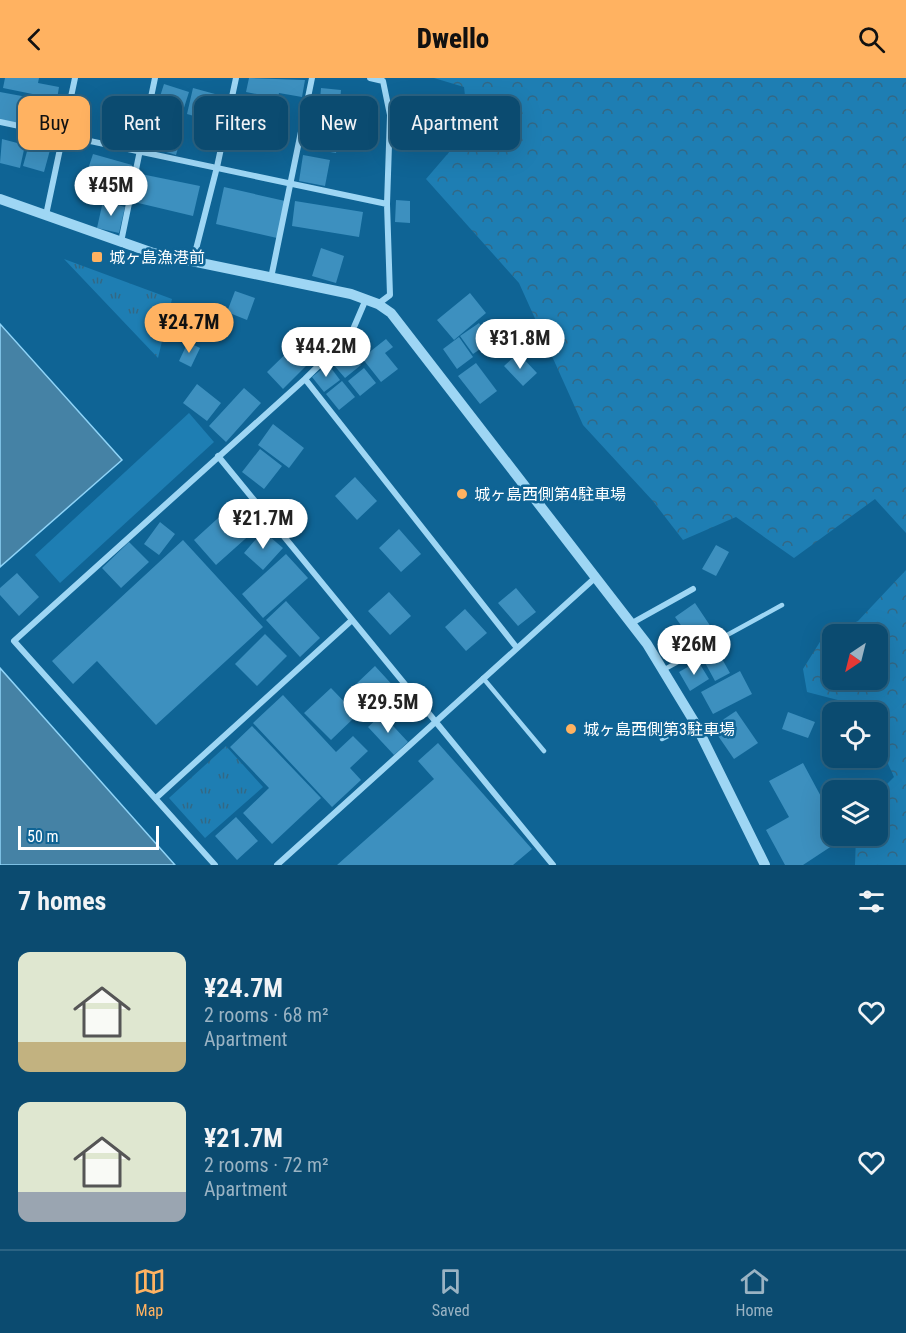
<!DOCTYPE html>
<meta charset="utf-8">
<style>
:root{--surface:#0b4b70;--page:#195578;--text:#f1f3f6;--muted:#9ab3c3;--line:#2b6383;--accent:#ffb261}
body{margin:0;font-family:"Roboto Condensed","Noto Sans JP",sans-serif;background:var(--page);color:var(--text);height:100vh;display:flex;flex-direction:column;font-size:22px;white-space:nowrap}
*{box-sizing:border-box;margin:0}
p{font-size:20px;color:var(--muted)}
.icon{flex:none;width:33px;height:33px;fill:none;stroke:currentColor;stroke-width:2;stroke-linecap:round;stroke-linejoin:round}
.map{position:relative;height:787px;overflow:hidden}
.sheet{display:flex;flex-direction:column;background:var(--surface);flex:1}
.sheet>*{flex:none}
.hud{position:absolute;left:18px;top:18px;width:600px;height:54px;display:flex;gap:12px}
.needle{width:39px;rotate:215deg}
.controls{position:absolute;left:822px;top:546px;display:grid;gap:12px}
.controls a{display:grid;place-items:center;width:66px;height:66px;border-radius:12px;background:var(--surface);box-shadow:0 6px 24px #0002,0 0 0 2px var(--line);font-size:30px}
.scale{position:absolute;left:18px;bottom:15px;width:141px;box-sizing:border-box;padding-left:6px;border:3px solid #fff;border-top:0;font-size:16px;line-height:21px;white-space:nowrap;color:#fff;-webkit-text-stroke:4px #0f6495;paint-order:stroke}
.price{position:absolute;translate:-50% -51px;padding:0 14px;border-radius:21px;background:#fff;color:#222;font-size:20px;line-height:39px;filter:drop-shadow(0 2px 3px #0008)}
.price::after{content:'';position:absolute;left:50%;top:36px;width:18px;height:14px;margin-left:-9px;background:inherit;clip-path:polygon(0 0,100% 0,50% 100%)}
.price.active{background:var(--accent);color:#111}
ul{padding:0;list-style:none}
li{display:flex;align-items:center;gap:18px;height:150px;padding:0 18px}
li span{display:grid;place-items:center;flex:none;width:168px;height:120px;border-radius:12px;color:#555}
li>.icon{margin-inline-start:auto}
span .icon{width:72px;height:72px;fill:#fffc;stroke-width:1}
li b{font-size:26px}
h2{display:flex;justify-content:space-between;align-items:center;height:72px;padding:0 18px;font-size:26px}
.chip{padding:0 21px;border-radius:12px;background:var(--surface);box-shadow:0 6px 24px #0002,0 0 0 2px var(--line);font-size:21px;line-height:54px}
.chip.active{background:var(--accent);color:#111}
header{display:flex;justify-content:space-between;align-items:center;height:78px;padding:0 18px;background:var(--accent);color:#111;font-size:27px;font-weight:800}
.menu{display:flex;justify-content:space-around;align-items:center;height:84px;border-top:2px solid var(--line);background:var(--surface);font-size:16px;color:var(--muted)}
.menu a{display:grid;justify-items:center;gap:3px}
.menu .active{color:var(--accent)}
.map>svg:first-child{display:block}
</style>
<header><svg class="icon" aria-label="back" viewBox="0 0 24 24"><path d="M15 5l-7 7 7 7"/></svg>Dwello<svg class="icon" aria-label="search" viewBox="0 0 24 24"><circle cx="10" cy="10" r="6"/><path d="M15 15l6 6"/></svg></header>
<div class="map">
<svg width="906" height="787" viewBox="0 0 906 787">
<defs>
<pattern id="grass-tufts" width="24" height="20" patternUnits="userSpaceOnUse" patternTransform="scale(1.5)"><rect width="24" height="20" fill="#1e7eb3"/><path d="M3 7l-1-3M5 7V3M7 7l1-3M15 17l-1-3M17 17v-4M19 17l1-3" fill="none" stroke="#336885"/></pattern>
<pattern id="forest-crowns" width="20" height="18" patternUnits="userSpaceOnUse" patternTransform="scale(1.5)"><rect width="20" height="18" fill="#1e7eb3"/><path d="M2 6a3 3 0 1 1 6 0M12 15a3 3 0 1 1 6 0" fill="none" stroke="#336885"/></pattern>
</defs>
<rect width="100%" height="100%" fill="#0f6495"/>
<path fill="url(#grass-tufts)" d="M64 181 172 221 158 280Z
M226 668 263 709 205 760 169 720Z"/>
<path fill="url(#forest-crowns)" fill-rule="evenodd" d="M434 0H906V455L875 421 794 480 736 439 683 462 652 422 583 347 519 205 426 101 469 51 464 9Z
M906 492V787H855L856 758H878V715L894 699 878 664V634H864L861 628 807 614 803 591 823 559 858 543ZM832 556H878V602H832Z"/>
<path fill="#1e7eb3" d="M189 335 214 364 60 505 35 477Z"/>
<path fill="#4582a5" stroke="#8fd4f8" stroke-width="1.5" d="M0 246 122 382 0 489Z
M0 590 175 787H0Z"/>
<path fill="#3d90bf" d="M5 0H39L38 5 59 9 57 21 3 10Z
M249 0 305 2 302 19 279 15 278 20 246 14Z
M164 6 189 14 181 39 156 31Z
M193 10 215 16 208 42 187 36Z
M321 10 341 12 339 36 319 34Z
M0 14 38 21 34 48 0 42Z
M248 22 274 27 268 67 241 62Z
M348 23 369 27 365 45 344 40Z
M311 45 340 50 336 75 307 70Z
M155 52 181 60 176 77 150 69Z
M2 61 25 67 20 90 0 85Z
M29 66 50 72 44 94 23 88Z
M93 76 132 87 124 119 103 113 107 96 88 91Z
M303 77 330 82 325 108 299 103Z
M141 96 200 108 193 138 134 124Z
M224 109 285 123 277 160 216 146Z
M396 122 410 123V145L395 144Z
M103 123 125 129 119 155 97 150Z
M295 123 363 134 359 159 292 148Z
M321 170 344 178 336 205 312 198Z
M235 213 255 220 247 242 227 234Z
M470 215 486 235 454 262 437 242Z
M194 228 210 233 202 263 187 259Z
M479 245 492 263 473 276 460 258Z
M304 258 320 274 283 311 267 294Z
M459 259 473 279 457 291 443 271Z
M386 261 393 269 385 275 398 291 381 304 362 280Z
M188 264 200 270 191 289 179 283Z
M349 272 361 287 345 300 332 285Z
M518 275 537 295 523 308 504 288Z
M476 285 497 313 480 326 458 298Z
M328 286 340 302 324 314 312 299Z
M364 290 376 305 360 318 348 303Z
M342 303 355 319 339 332 326 316Z
M197 306 221 325 207 343 183 325Z
M244 310 261 325 226 364 209 348Z
M273 346 304 370 289 390 258 367Z
M260 371 282 388 264 411 242 394Z
M355 399 377 423 357 442 335 418Z
M239 421 262 446 216 487 194 462Z
M160 444 175 456 159 477 144 466Z
M399 451 421 476 401 494 379 470Z
M263 453 283 470 263 492 244 475Z
M183 462 263 549 156 647 97 583 73 606 52 583Z
M129 464 149 484 121 510 102 490Z
M716 467 729 474 716 498 702 491Z
M286 476 308 500 263 540 242 516Z
M17 495 39 519 19 538 0 517V510Z
M516 510 536 534 518 548 498 525Z
M389 514 411 538 390 557 368 533Z
M286 523 320 560 300 579 266 542Z
M695 525 717 558 698 571 675 539Z
M465 531 487 555 466 573 445 549Z
M265 556 287 578 257 608 235 586Z
M717 572 730 595 715 603 703 581Z
M698 583 709 601 690 613 679 594Z
M375 588 397 612 377 631 355 607Z
M740 593 752 616 713 636 701 614Z
M331 610 357 637 331 662 304 635Z
M283 617 336 674 353 658 368 673 350 690 361 702 332 729 253 645Z
M736 633 758 665 734 681 712 649Z
M788 634 815 644 808 660 782 651Z
M382 636 408 664 394 677 368 649Z
M252 648 321 720 272 766 243 735 269 710 230 669Z
M438 665 532 771 513 787H337L434 701 418 683Z
M803 685 832 739V758H843L844 760 803 787H785L766 752 789 739 769 703Z
M236 739 258 763 237 782 215 758Z"/>
<g fill="none" stroke-linecap="round" stroke-linejoin="round">
<path stroke="#9ed6f4" stroke-width="4.5" d="M665 591 782 527
M483 600 544 673
M662 661 695 645"/>
<path stroke="#9ed6f4" stroke-width="6" d="M370 0 383 3 390 37 387 126 390 217 378 226
M0 44 387 126
M46 137 75 0
M121 164 155 0
M193 183 217 89 236 0
M271 200 312 0
M305 301 517 570
M218 378 553 787
M632 545 693 511
M156 720 352 542
M215 787 14 563 305 301 351 256 366 221
M277 787 596 499"/>
<path stroke="#9ed6f4" stroke-width="10" d="M0 121 153 175 351 216 378 226 391 235 647 566 695 645 765 787"/>
</g>
<g fill="#ffb261" stroke="#0f6495" stroke-width="2">
<rect x="91" y="173" width="12" height="12" rx="3"/>
<circle cx="462" cy="416" r="6"/>
<circle cx="571" cy="651" r="6"/>
</g>
<g text-anchor="middle" dominant-baseline="central" stroke-width="5" stroke-linejoin="round" paint-order="stroke">
<g font-size="16" fill="#fff" stroke="#0f6495" text-anchor="start">
<text x="109" y="179">城ヶ島漁港前</text>
<text x="474" y="416">城ヶ島西側第4駐車場</text>
<text x="583" y="651">城ヶ島西側第3駐車場</text>
</g>
</g>
</svg>
<div class="controls">
<a><svg class="needle" viewBox="-14 -14 28 28"><path d="M0-13l5 13h-10z" fill="#e53935"/><path d="M0 13l5-13h-10z" fill="#9ab3c3"/></svg></a>
<a><svg class="icon" aria-label="locate" viewBox="0 0 24 24"><circle cx="12" cy="12" r="6"/><path d="M12 2v4M12 18v4M2 12h4M18 12h4"/></svg></a>
<a><svg class="icon" aria-label="layers" viewBox="0 0 24 24"><path d="M12 4l9 5-9 5-9-5zM3 14l9 5 9-5"/></svg></a>
</div>
<div class="scale">50 m</div>
<b class="price" style="left:111px;top:139px">¥45M</b>
<b class="price active" style="left:189px;top:276px">¥24.7M</b>
<b class="price" style="left:520px;top:292px">¥31.8M</b>
<b class="price" style="left:326px;top:300px">¥44.2M</b>
<b class="price" style="left:263px;top:472px">¥21.7M</b>
<b class="price" style="left:694px;top:598px">¥26M</b>
<b class="price" style="left:388px;top:656px">¥29.5M</b>
<div class="hud">
<a class="chip active">Buy</a>
<a class="chip">Rent</a>
<a class="chip">Filters</a>
<a class="chip">New</a>
<a class="chip">Apartment</a>
</div>
</div>
<section class="sheet">
<h2>7 homes<svg class="icon" aria-label="filters" viewBox="0 0 24 24"><path d="M4 7h16M4 17h16"/><circle cx="9" cy="7" r="2"/><circle cx="15" cy="17" r="2"/></svg></h2>
<ul>
<li><span style="background:linear-gradient(#dfe7d0 75%,#c2b280 0)"><svg class="icon" aria-label="home" viewBox="0 0 24 24"><path d="M3 11l9-7 9 7M6 9v11h12V9"/></svg></span><div><b>¥24.7M</b><p>2 rooms · 68 m²</p><p>Apartment</p></div><svg class="icon" aria-label="heart" viewBox="0 0 24 24"><path d="M12 20l-8-8c-3-5 5-10 8-4 3-6 11-1 8 4z"/></svg></li>
<li><span style="background:linear-gradient(#dfe7d0 75%,#9aa5b1 0)"><svg class="icon" aria-label="home" viewBox="0 0 24 24"><path d="M3 11l9-7 9 7M6 9v11h12V9"/></svg></span><div><b>¥21.7M</b><p>2 rooms · 72 m²</p><p>Apartment</p></div><svg class="icon" aria-label="heart" viewBox="0 0 24 24"><path d="M12 20l-8-8c-3-5 5-10 8-4 3-6 11-1 8 4z"/></svg></li>
</ul>
</section>
<nav class="menu">
<a class="active"><svg class="icon" aria-label="map" viewBox="0 0 24 24"><path d="M3 6l6-2 6 2 6-2v14l-6 2-6-2-6 2zM9 4v14M15 6v14"/></svg>Map</a>
<a><svg class="icon" aria-label="saved" viewBox="0 0 24 24"><path d="M7 4h10v16l-5-4-5 4z"/></svg>Saved</a>
<a><svg class="icon" aria-label="home" viewBox="0 0 24 24"><path d="M3 11l9-7 9 7M6 9v11h12V9"/></svg>Home</a>
</nav>
